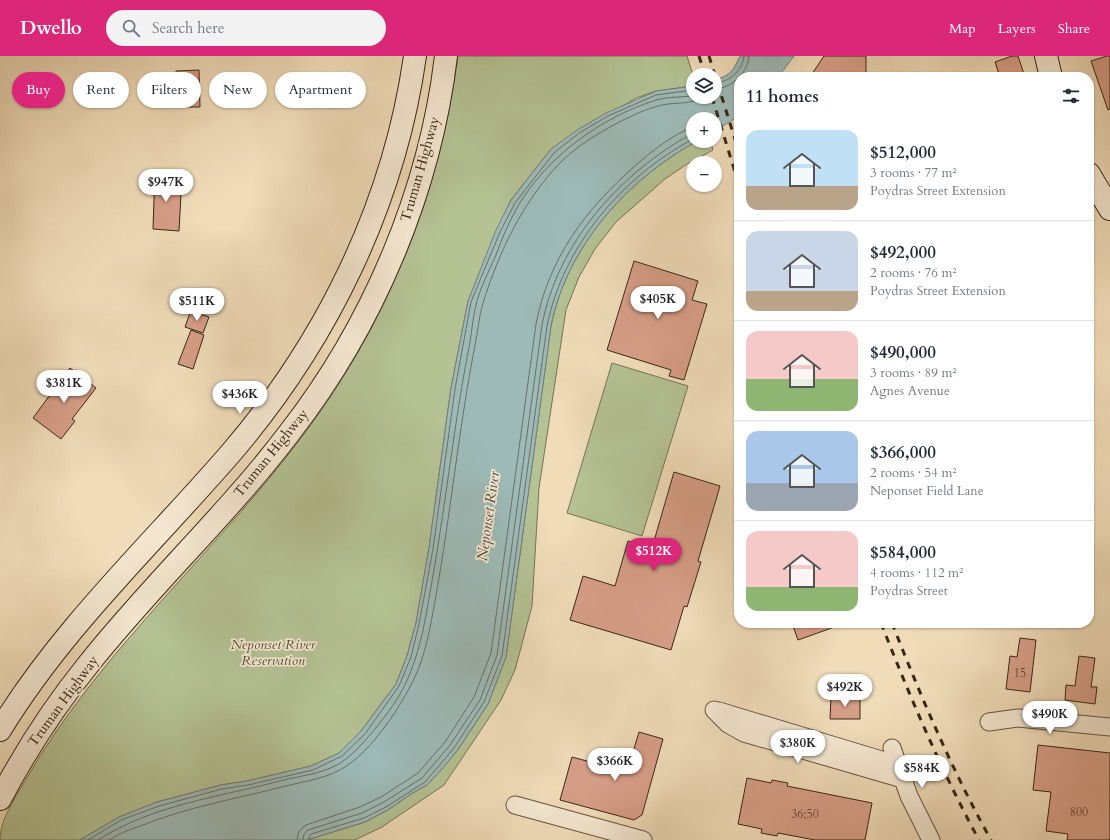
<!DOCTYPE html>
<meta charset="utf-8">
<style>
:root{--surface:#fff;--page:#f2f2f3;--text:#1f2937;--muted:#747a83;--line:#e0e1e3;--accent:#db2777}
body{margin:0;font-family:Cardo,serif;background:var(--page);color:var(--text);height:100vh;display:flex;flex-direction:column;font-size:15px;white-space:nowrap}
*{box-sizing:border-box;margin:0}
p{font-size:13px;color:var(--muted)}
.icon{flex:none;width:22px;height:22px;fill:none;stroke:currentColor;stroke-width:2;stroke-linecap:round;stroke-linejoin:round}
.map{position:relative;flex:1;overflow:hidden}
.details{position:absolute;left:734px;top:16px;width:360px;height:556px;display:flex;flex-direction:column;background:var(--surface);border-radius:16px;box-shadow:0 1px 3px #0004}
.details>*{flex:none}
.guide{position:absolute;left:12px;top:16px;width:380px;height:36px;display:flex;gap:8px}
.buttons{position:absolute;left:686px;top:12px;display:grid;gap:8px}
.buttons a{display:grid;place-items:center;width:36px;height:36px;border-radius:50%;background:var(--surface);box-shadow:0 1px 3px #0004;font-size:20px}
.price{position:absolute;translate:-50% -34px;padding:0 9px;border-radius:14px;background:#fff;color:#222;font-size:13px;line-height:26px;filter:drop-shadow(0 1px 2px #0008)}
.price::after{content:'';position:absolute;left:50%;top:24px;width:12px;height:9px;margin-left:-6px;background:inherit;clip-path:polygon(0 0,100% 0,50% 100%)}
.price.selected{background:var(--accent);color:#fff}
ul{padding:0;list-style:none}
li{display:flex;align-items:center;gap:12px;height:100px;padding:0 12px}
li+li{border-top:1px solid var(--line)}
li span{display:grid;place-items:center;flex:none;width:112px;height:80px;border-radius:12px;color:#555}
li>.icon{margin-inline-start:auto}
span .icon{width:48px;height:48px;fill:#fffc;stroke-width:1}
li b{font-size:17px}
h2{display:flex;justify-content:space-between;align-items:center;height:48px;padding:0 12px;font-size:17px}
.tag{padding:0 14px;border-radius:18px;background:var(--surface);box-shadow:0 1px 3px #0004;font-size:14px;line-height:36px}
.tag.selected{background:var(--accent);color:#fff}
header{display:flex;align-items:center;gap:24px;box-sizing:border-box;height:56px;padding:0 20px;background:var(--accent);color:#fff}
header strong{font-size:19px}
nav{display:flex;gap:22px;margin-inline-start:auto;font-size:14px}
.search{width:280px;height:36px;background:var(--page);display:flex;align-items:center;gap:10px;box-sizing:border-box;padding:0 14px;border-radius:22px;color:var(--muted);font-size:15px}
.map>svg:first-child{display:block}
</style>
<header>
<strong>Dwello</strong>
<div class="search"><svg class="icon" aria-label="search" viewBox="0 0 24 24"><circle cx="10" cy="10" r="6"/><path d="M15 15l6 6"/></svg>Search here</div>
<nav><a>Map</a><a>Layers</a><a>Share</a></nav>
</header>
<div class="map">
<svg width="1110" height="784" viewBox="0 0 1110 784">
<rect width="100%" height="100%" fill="#f0dcb9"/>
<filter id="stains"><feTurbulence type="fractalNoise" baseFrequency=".005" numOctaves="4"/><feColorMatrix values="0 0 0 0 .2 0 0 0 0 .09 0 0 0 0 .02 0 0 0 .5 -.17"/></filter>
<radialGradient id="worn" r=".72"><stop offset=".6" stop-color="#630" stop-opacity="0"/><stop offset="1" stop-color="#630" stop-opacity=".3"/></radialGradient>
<path fill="#b4c294" stroke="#767455" d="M458 0H687L693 19V30L656 35 636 42 551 93 511 144 468 245 451 332 429 492 416 567 407 600 396 628 361 675 339 697 311 710 247 725 221 729 157 746 119 761 80 784H0C0 764 15 742 25 725 104 587 230 485 320 356 395 249 440 129 458 0Z
M697 85H710L713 94 687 108 665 123 616 166 595 193 579 221 566 254 539 432 532 550 515 614 501 644 444 729 382 771 355 784H307L365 766 388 754 411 738 427 729 457 695 488 648 506 601 551 270C567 190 627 124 697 85Z
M612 307 688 330 642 480 567 457Z"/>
<path fill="#9dbab7" stroke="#757f77" d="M740 0H794L778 21H739V60L715 75V63H693V85H697C627 124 567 190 551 270L506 601 488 648 457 695 443 712 427 729 411 738 388 754 365 766 307 784H80L119 761 157 746 221 729 247 725 311 710 339 697 361 675 396 628 407 600 416 567 429 492 451 332 468 245 496 174 511 144 551 93 577 74 606 57 656 35 693 30V41H715V24C731 19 733 15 740 0Z"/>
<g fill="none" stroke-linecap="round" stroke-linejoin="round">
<path stroke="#6a7066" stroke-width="1" d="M715 27C730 26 742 15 744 0
M715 33C732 32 748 17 749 0
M88 784 121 764 159 750 222 733 248 729 313 714 342 700 365 678 399 630 411 601 419 568 433 493 455 333 471 246 500 176 515 147 554 97 579 77 608 60 656 39 693 34
M98 784C152 749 219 741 280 725 302 719 327 718 346 703 362 690 376 672 389 655 420 614 425 563 434 514 447 438 455 361 470 286 472 273 473 261 476 249 480 232 489 215 496 199 502 182 509 166 518 150 548 100 600 62 656 44 667 41 681 41 693 40
M109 784C120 777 131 773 143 769 188 751 235 743 282 731 304 725 328 723 348 709 376 690 410 638 421 606 430 579 434 550 439 522 452 444 460 366 475 289 478 275 479 260 483 247 499 196 523 145 560 107 579 86 634 55 662 49 675 46 692 49 703 41
M297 784 299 775 306 769 360 751 381 741 418 717 445 686 474 641 491 597 536 268C549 202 585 154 635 110 652 95 672 79 693 71
M303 784 304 778 308 774 362 757 384 746 422 722 450 689 480 644 497 599 542 269C558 186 620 117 693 77
M308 784 311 778 364 762 386 751 425 726 454 692 484 646 502 600 547 270C563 190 622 121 693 83"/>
</g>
<path fill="#d79e87" stroke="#382716" d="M824 0H866V21H810Z
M1012 0H1018L1025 21H1000L995 6Z
M1107 0H1110V53L1108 54 1091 5Z
M199 14 200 51H175L174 42H168L167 23H177L176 15Z
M155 114 169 115 168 124 177 125V137L181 138 179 175 153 173Z
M634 205 698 225 692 244 707 248 684 324 669 320 671 314 607 294Z
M194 256 209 261 203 277 185 271 190 257 193 258Z
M191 274 204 279 193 313 178 308Z
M70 312 96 332 72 363 75 365 61 383 33 362Z
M674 416 720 430 698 505 701 506 687 551 684 550 671 594 570 564 583 520 615 530 628 485 652 492Z
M792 567H839L840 569 798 584Z
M1020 582 1036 584 1030 636 1006 633 1010 600 1017 601Z
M1079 600 1095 602 1091 631H1097L1095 648 1065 644 1066 629 1075 630Z
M831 641H860V663H830Z
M639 676 663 683 642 759 634 764 560 744 572 701 627 716Z
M1038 689 1110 697V784H1067L1068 778 1046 775 1051 736 1033 734Z
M747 722 771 727 772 724 788 727 787 730 872 747 865 784H815L778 777 777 780 761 777 762 773 738 768Z"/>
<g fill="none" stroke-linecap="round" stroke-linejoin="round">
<g stroke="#66543f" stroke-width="19">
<path id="minor" d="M714 654 728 668 744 677 903 723
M719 655 898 709
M989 666 1018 662 1110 671
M892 692 909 740 931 784
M515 749 643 784"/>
</g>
<g stroke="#382716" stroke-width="24">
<path id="secondary" d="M1046 0 1051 21
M1089 118 1110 153
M0 674C62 572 152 488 230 398 327 285 394 148 415 0
M0 743C25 696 53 652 87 610 151 529 228 458 290 376 373 269 430 135 446 0"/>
</g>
<use href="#minor" stroke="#f5e8d2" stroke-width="17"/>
<use href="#secondary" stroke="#f5e8d2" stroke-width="22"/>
<path stroke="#382716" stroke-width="3" stroke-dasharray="7 7" stroke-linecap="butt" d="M699 0 705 19
M709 0 739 96
M712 41 739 129
M881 567C910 641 941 714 979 784
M892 567C921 641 952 714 991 784"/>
</g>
<g text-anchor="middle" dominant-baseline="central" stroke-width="3.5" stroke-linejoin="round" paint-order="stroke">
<g font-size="12" fill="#604532">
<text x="1020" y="617">15</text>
<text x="1079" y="756">800</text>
<text x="805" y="758">36;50</text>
</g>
<g font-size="14" fill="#382716" stroke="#f5e8d2">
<text transform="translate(420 113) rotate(-74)">Truman Highway</text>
<text transform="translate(271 397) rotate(-51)">Truman Highway</text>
<text transform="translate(63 645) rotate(-54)">Truman Highway</text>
</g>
<g font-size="14" font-style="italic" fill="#574e36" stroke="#f5e8d2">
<text x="273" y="588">Neponset River<tspan x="273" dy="16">Reservation</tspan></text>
</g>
<g font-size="15" font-style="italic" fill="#514c3e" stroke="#f5e8d2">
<text transform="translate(488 460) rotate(-82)">Neponset River</text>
</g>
</g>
<rect width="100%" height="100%" filter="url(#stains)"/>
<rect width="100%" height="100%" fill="url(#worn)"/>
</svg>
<div class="buttons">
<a><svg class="icon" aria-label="layers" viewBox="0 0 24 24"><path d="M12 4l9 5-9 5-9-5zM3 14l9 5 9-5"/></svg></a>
<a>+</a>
<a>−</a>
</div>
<b class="price" style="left:166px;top:147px">$947K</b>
<b class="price" style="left:658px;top:264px">$405K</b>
<b class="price" style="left:197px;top:266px">$511K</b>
<b class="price" style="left:64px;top:348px">$381K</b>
<b class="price" style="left:240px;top:359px">$436K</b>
<b class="price selected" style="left:654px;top:516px">$512K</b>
<b class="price" style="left:845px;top:652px">$492K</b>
<b class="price" style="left:1050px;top:679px">$490K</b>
<b class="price" style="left:798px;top:708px">$380K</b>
<b class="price" style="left:615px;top:726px">$366K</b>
<b class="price" style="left:922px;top:733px">$584K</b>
<div class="guide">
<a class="tag selected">Buy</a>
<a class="tag">Rent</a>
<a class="tag">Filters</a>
<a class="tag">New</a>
<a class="tag">Apartment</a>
</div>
<section class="details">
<h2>11 homes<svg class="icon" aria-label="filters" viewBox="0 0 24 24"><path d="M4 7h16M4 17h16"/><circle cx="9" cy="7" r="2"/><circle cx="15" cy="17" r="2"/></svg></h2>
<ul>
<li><span style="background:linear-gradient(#bfe0f5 70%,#b9a48a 0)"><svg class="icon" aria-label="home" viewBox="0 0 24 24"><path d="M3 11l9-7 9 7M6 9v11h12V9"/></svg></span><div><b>$512,000</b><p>3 rooms · 77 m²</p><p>Poydras Street Extension</p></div></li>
<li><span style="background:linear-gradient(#c9d6e8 75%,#b9a48a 0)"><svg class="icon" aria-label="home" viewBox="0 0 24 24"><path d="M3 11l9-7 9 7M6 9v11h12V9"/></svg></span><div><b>$492,000</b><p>2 rooms · 76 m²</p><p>Poydras Street Extension</p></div></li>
<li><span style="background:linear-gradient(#f6c9c9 60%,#8fb573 0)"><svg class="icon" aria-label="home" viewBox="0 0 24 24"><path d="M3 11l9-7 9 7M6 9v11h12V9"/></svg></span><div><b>$490,000</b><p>3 rooms · 89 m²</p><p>Agnes Avenue</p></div></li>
<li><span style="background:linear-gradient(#a9c7e8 65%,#9aa5b1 0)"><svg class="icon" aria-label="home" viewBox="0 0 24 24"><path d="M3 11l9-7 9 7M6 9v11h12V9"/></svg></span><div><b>$366,000</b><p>2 rooms · 54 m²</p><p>Neponset Field Lane</p></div></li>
<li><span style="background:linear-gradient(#f6c9c9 70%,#8fb573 0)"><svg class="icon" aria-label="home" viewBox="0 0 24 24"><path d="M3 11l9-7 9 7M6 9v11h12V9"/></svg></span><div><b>$584,000</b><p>4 rooms · 112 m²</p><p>Poydras Street</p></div></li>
</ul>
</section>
</div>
